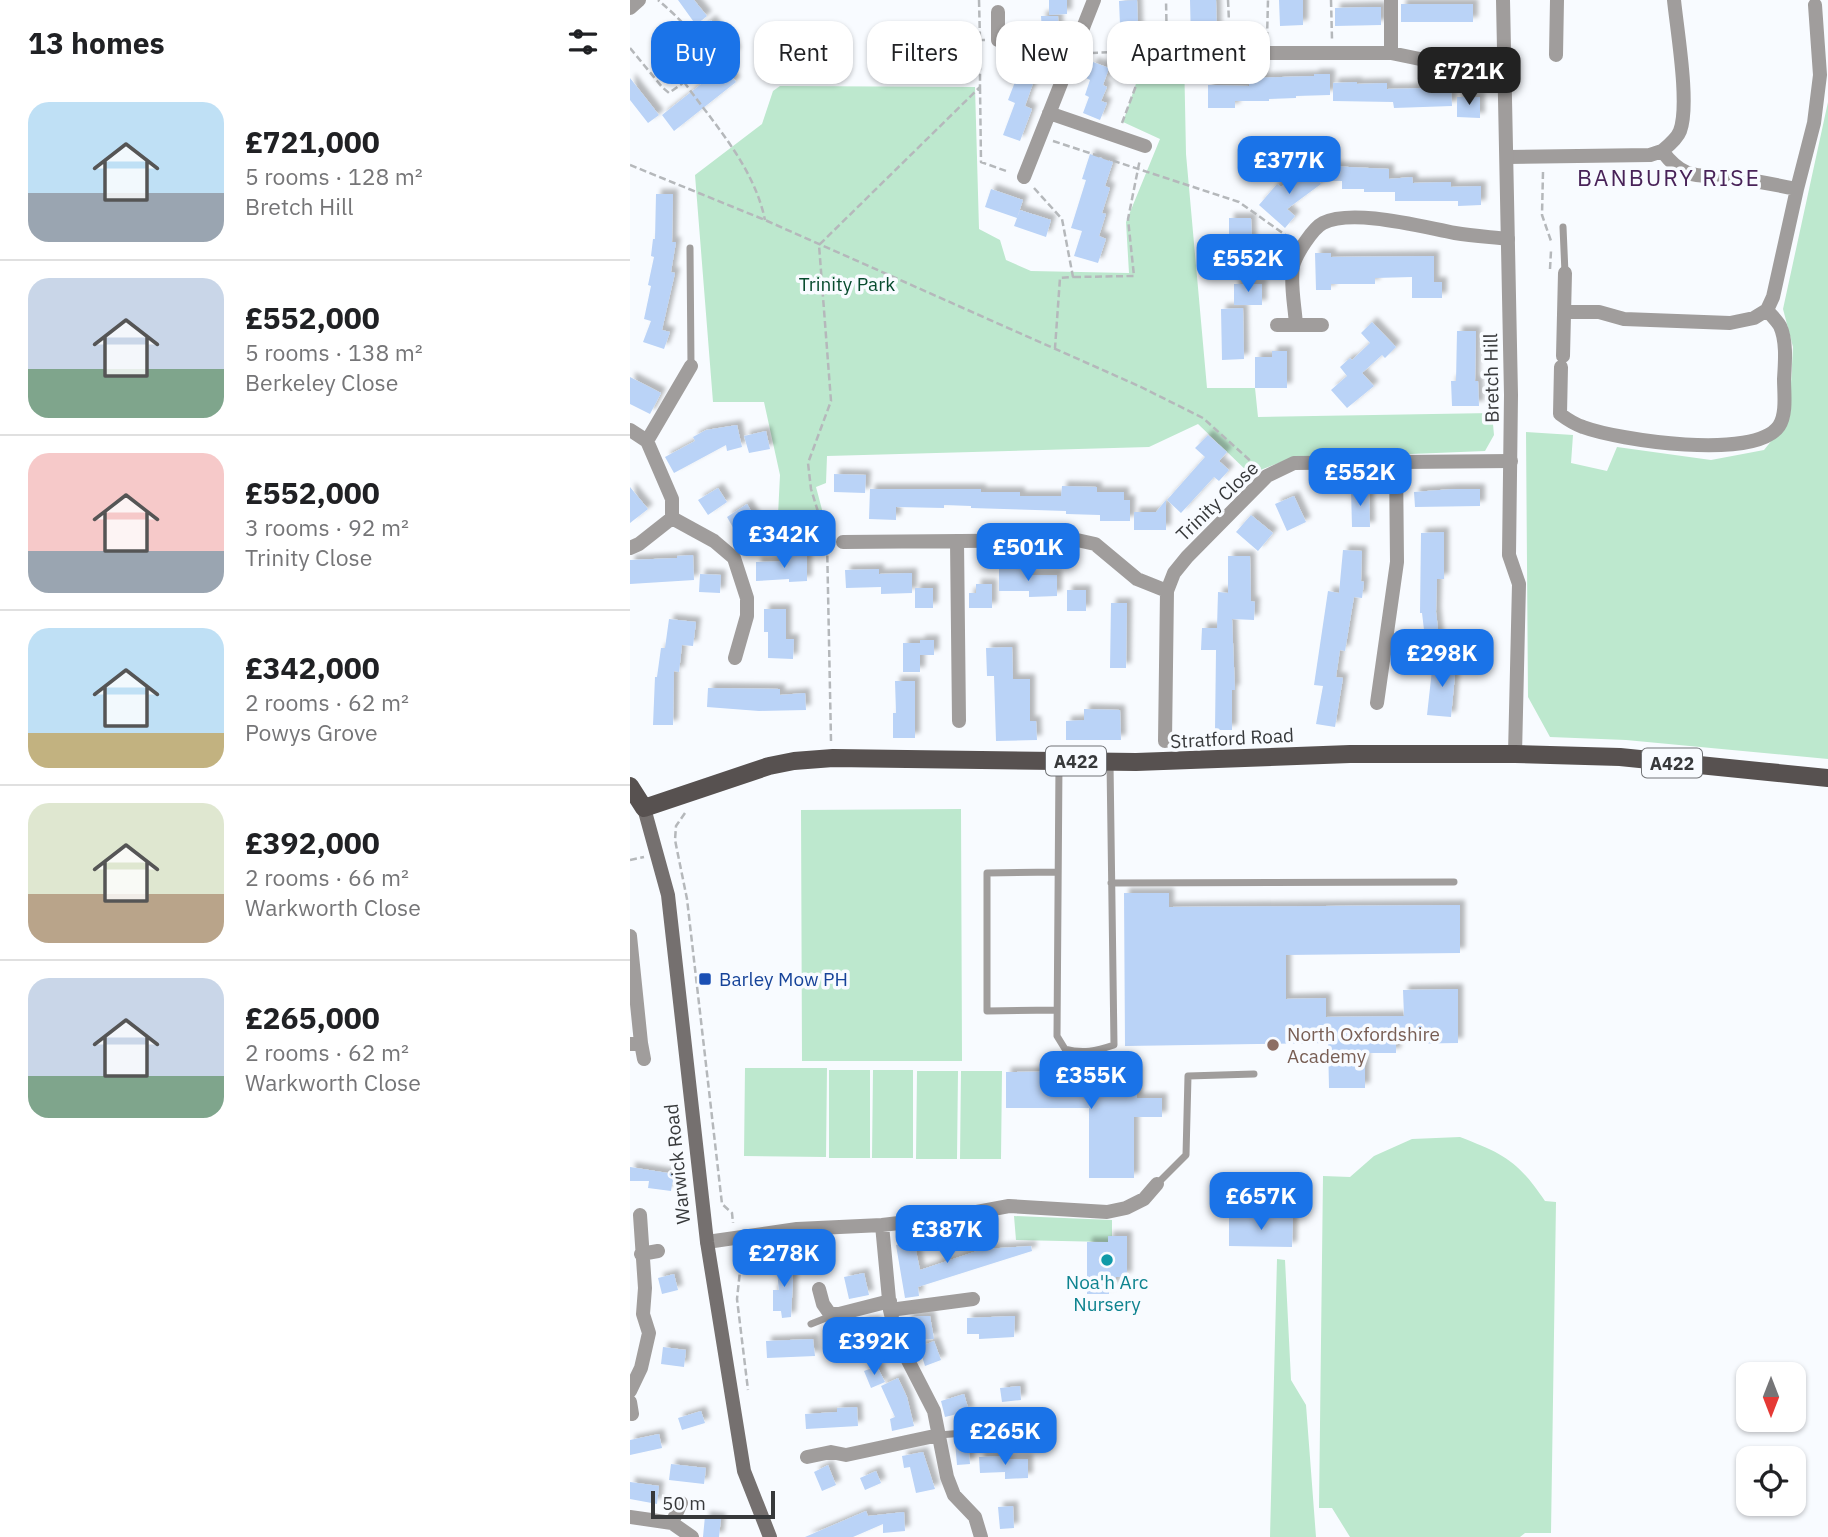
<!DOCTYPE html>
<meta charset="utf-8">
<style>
:root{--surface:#fff;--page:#f2f2f2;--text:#202124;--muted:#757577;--line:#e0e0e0;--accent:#1a73e8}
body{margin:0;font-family:"IBM Plex Sans",sans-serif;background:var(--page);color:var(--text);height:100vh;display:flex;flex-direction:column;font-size:26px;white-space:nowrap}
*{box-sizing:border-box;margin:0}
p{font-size:23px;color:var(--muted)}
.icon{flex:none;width:38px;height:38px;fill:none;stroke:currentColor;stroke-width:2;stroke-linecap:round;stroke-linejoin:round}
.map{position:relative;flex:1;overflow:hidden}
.sheet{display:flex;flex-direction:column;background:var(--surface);width:630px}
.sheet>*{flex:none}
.hud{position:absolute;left:21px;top:21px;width:665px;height:63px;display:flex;gap:14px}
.needle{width:46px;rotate:180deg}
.controls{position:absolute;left:1106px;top:1362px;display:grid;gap:14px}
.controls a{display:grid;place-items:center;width:70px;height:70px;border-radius:14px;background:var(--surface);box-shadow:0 2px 5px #0004;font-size:35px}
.scale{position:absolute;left:21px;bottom:18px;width:124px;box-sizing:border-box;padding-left:7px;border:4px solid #37393b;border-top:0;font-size:19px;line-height:24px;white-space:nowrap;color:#37393b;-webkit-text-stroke:5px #f8fbff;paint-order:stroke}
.price{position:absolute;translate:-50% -60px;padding:0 16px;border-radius:14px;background:var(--accent);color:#fff;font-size:23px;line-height:46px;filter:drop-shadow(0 2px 4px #0008)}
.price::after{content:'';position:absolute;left:50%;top:42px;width:21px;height:16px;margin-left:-10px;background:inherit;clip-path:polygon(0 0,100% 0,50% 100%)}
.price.on{background:#222;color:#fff}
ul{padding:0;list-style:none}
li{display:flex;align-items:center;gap:21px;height:175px;padding:0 28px}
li+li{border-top:2px solid var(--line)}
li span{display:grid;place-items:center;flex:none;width:196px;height:140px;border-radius:21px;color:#555}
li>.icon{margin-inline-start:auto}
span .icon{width:84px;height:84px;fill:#fffc;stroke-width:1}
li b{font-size:30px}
h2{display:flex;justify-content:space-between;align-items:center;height:84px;padding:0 28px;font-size:30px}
.pill{padding:0 24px;border-radius:21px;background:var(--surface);box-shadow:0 2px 5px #0004;font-size:24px;line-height:63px}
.pill.on{background:var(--accent);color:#fff}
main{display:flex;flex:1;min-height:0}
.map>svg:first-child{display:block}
</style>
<main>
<section class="sheet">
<h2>13 homes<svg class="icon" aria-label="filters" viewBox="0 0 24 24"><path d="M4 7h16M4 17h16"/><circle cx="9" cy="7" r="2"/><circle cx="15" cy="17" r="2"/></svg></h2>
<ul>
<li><span style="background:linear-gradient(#bfe0f5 65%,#9aa5b1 0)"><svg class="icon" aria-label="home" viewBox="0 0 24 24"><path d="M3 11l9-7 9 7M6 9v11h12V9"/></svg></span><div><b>£721,000</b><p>5 rooms · 128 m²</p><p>Bretch Hill</p></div></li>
<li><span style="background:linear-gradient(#c9d6e8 65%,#7fa58c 0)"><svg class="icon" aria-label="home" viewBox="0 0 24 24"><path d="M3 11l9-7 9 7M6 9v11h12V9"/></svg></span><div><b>£552,000</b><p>5 rooms · 138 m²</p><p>Berkeley Close</p></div></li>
<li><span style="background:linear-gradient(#f6c9c9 70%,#9aa5b1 0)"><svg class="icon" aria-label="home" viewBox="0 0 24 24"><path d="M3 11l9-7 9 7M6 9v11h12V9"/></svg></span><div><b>£552,000</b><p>3 rooms · 92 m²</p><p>Trinity Close</p></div></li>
<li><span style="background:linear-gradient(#bfe0f5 75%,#c2b280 0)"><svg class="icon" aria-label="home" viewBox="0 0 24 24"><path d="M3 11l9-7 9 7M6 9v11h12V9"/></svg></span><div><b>£342,000</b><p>2 rooms · 62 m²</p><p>Powys Grove</p></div></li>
<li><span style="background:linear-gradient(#dfe7d0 65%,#b9a48a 0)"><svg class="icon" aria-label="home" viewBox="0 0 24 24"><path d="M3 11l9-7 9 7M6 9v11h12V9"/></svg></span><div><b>£392,000</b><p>2 rooms · 66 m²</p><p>Warkworth Close</p></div></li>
<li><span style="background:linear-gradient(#c9d6e8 70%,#7fa58c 0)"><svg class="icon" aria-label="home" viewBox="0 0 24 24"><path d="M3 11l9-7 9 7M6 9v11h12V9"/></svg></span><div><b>£265,000</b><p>2 rooms · 62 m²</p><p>Warkworth Close</p></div></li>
</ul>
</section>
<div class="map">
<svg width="1198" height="1537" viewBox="0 0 1198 1537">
<defs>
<filter id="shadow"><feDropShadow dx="5" dy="-5" stdDeviation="2" flood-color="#0004"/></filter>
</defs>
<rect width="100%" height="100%" fill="#f8fbff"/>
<path fill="#bde8ce" d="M554 54 556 154 577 388H625L628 417 862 413 864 435 855 451 659 459 620 474 568 424 519 447 197 456 196 483 186 487 199 536 147 535 150 475 134 402H83L65 175 132 124 143 91 150 86 345 87 349 229 370 240 376 260 401 271 499 273 496 222 530 139 493 122 515 57Z
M1198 102V759L996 740 920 737 898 697 896 432 943 435 941 463 977 471 987 447 1081 460 1134 450 1159 419 1163 347 1153 309Z
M331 809 332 1061H172L171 810Z
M115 1068H197L196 1157 114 1156Z
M199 1070H240V1158H199Z
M243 1070H283V1158H242Z
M287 1071H328L327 1159H286Z
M331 1071H372L371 1159H330Z
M830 1137C874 1154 888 1161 915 1201L926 1202 921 1533H895L890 1537H720L702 1508H689L693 1176 720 1177 744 1156 782 1139Z
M384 1216 482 1220V1236H478V1242L386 1240Z
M647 1259 655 1260 661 1380 676 1405 686 1537H640Z"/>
<path fill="#bad3f7" filter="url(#shadow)" d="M48 0H64L77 16 66 25Z
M419 0H437V14L419 15Z
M507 0 509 48H491L489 1Z
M560 0H586L587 40 561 41Z
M649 0H673V25L650 26Z
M771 4H843V22H771Z
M738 7H751V25L705 26V8Z
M411 16H428L429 46H413Z
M81 20 106 52 95 60 71 28Z
M463 62 479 68 473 85 477 87 471 101 477 103 470 120 453 113 459 97 455 95 460 80 456 78Z
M94 66 106 82 44 131 32 115Z
M390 69 406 75 395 106 402 109 390 141 373 135 385 103 378 100Z
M684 74H700V95L666 96V98L639 99V101H605V108H578V85L619 86V78L684 76Z
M0 78 29 115 18 123 0 100Z
M727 82V84L757 83V89L800 88V85L821 84 822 106 764 108 763 102 703 101V83Z
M827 97H850V118L827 117Z
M460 154 483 162 475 186 480 188 472 213 476 214 469 236 476 239 468 263 444 256 452 231 441 228 456 180 452 179Z
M699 166 759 169V179L782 177 783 183 821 182V187L851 186V205L828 206V201H765V192H734V189H712V181H699Z
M679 167 691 184 657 209 665 216 655 228 629 205 647 184 651 187Z
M361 189 393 200 387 218 355 207Z
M26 194H43L42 242H46L41 272 45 273 32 330 40 332 34 349 13 342 21 321 14 319 21 286 18 285 24 257 21 256 23 239H25Z
M390 210 421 220 416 237 384 226Z
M599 218H621L622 246H599Z
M685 253H701V257L804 256V282H812V298H782V277L745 278V284H701V290H686Z
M604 284H632V305H604Z
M613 308 614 359 592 360 591 309Z
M742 322 766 347 755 358 752 355 732 373 744 386 717 408 701 390 717 376 710 367 720 358 722 360 740 343 731 333Z
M827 331H846L845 381H848L849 406H822L821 381H826Z
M642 351H657V388H625V357H642Z
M0 377 31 393 20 414 0 404Z
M107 425 112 447 97 451 96 445 44 473 35 457 65 441 63 437 76 430Z
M136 431 140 449 119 453 114 436Z
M578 435 597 452 589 461 599 470 589 481 584 477 551 513 537 500 575 457 565 448Z
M204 474 236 475 235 493 204 492Z
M432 486 467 487V492H494V500H500V521H470V515L436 514V511L341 508V506L314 505V508L266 507V520L239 519 240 489H351V492H390V496H431Z
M0 487 18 509 0 523Z
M88 488 97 502 78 515 68 500Z
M721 489H739L740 527H722Z
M823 489H850V506L785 507 784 492Z
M664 496 676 522 657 531 645 504Z
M536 500V530H504V512H526Z
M117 504 126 519 105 531 97 517Z
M621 515 643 533 628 551 606 532Z
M814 532V579H807L806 612 811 654 797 655 792 613H790L791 533Z
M713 550 732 551 731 581 734 582 732 598 724 597 715 651 710 650 706 677 713 678 705 727 686 724 693 686 684 685 698 591 709 593Z
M63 555 64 580 0 584V560L47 558V556Z
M177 555V581L159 582V579L126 581V562L158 561V556Z
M598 556H620L621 601 625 602 624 620 602 619 605 690H602V730H585L586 650H571L572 628H587L588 592 598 593Z
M249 569V574L282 573V593L251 594V587L216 588 215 570Z
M369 569H396V575H427V596L399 597V591H369Z
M70 574 91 575 90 593 69 592Z
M346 584H362V608H339V593H346Z
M285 588H303V608H285Z
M437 590H456V611H437Z
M481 603H497L496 668H480Z
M134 609H156V639H164L163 659 138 658V632H134Z
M39 619 66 622 63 646 52 645 49 672 44 671 43 725H23L25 677H27L31 648H35Z
M290 640H304V655H290V672H273V643H290Z
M382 647 383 679H400V721H406L407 740 366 741 364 676H357L356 648Z
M803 661 826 664 821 717 797 715Z
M265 681H285V738H263V713H266Z
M78 688 150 689V695L175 693 176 710 129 711 77 707Z
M454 709 490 710 491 740H436V721L454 720Z
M494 893H539V907L830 905V953L656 955V999L696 998V1017L774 1016 773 990 828 989V1043L766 1044V1053H735V1088H699L698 1043 495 1046Z
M507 1071V1098H532V1117H504V1178H459V1108H376V1072Z
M0 1167 44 1174 41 1191 18 1188 19 1181H0Z
M599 1217 663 1218 662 1247 599 1246Z
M478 1236H497V1277H486V1286H479V1294H457V1242H478Z
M284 1241 290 1270 353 1249 401 1246 402 1251 288 1287 289 1296 275 1298 266 1245Z
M160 1260 163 1280 161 1317 152 1318 151 1311H143V1290H149L146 1261Z
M234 1273 239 1295 219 1299 214 1277Z
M44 1274 48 1290 32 1294 28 1278Z
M290 1316H300L304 1339 286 1340 283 1331H278L277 1318Z
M385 1316 384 1337 349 1339V1334H337V1318Z
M246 1321 247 1342H233L232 1322Z
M229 1333V1345L204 1346 203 1334Z
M183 1339 185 1356 137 1358 136 1341Z
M304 1341 311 1360 295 1366 289 1347Z
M33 1347 56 1350 54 1367 31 1364Z
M247 1366 255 1382 241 1388 234 1371Z
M268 1378 277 1397 284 1426 262 1431 260 1419 265 1417 251 1386Z
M390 1386 391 1400 372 1402 370 1388Z
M334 1394 339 1411 315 1417 311 1401Z
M227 1407 228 1426 176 1429 175 1414 207 1412V1408Z
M71 1411 75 1423 52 1430 48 1418Z
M29 1434 32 1448 0 1455V1440Z
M338 1441 340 1464 327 1465 325 1442Z
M293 1452 305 1489 286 1493 280 1467 274 1468 272 1456Z
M370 1456 371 1459H398V1478L375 1479V1472L350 1473 349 1457Z
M41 1464 76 1468 74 1484 39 1480Z
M198 1465 206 1485 192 1491 184 1472Z
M246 1471 251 1483 235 1490 230 1478Z
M0 1482 29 1486 27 1504 0 1499Z
M383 1506 384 1528 370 1529 368 1507Z
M236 1511 238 1516 274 1512 275 1531 253 1533V1524L223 1537H175Z
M75 1516 91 1518 89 1537H73Z"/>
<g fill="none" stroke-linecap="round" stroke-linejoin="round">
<path stroke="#b5b8bb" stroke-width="2.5" stroke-dasharray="7 3.5" stroke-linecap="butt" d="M349 0 350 40
M598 0 600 43H620L623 45
M701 0 702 39
M637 39 638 0
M537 45 600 43
M0 48 32 87 39 93 78 65C72 39 48 17 28 0
M461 53 537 50 536 0
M54 82C85 125 124 167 135 220
M350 87 351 162 379 172
M492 123 519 51
M423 141 609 202 661 239
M0 165 135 220 511 387 573 418 625 465
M913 172 912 215 921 241
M404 188 432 219 443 277 430 278 425 348
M920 269 921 251
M444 277 504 276 498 219 510 159
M171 539 194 532
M201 741 197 541 181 489 178 463 201 401 189 245 350 87V40H355
M55 813 46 826 45 840 57 899 92 1204 102 1213 103 1223
M0 860 14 857
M107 1254 110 1271 107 1299 118 1390"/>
<path stroke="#a09d9c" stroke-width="7" d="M933 227 935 273
M60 248 61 365
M429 763 427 1036 435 1049C453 1054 466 1051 484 1045L480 763
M481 883 824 882
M427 1010 357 1011V873L428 872
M527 1184 556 1155 558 1076 624 1074
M181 1324 201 1316
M309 1435 359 1431"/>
<path stroke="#a09d9c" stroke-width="14" d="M761 0V53
M0 8 9 0
M368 12V40L437 66
M633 53H761L838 69 874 66
M926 55 927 0
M419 113 515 146
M1032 151C1038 146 1047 139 1050 131 1060 105 1047 30 1044 0
M877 157 1020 155 1032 151C1057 184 1071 173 1106 178 1127 181 1147 185 1167 189L1143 297 1137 310 1124 318 1100 323 994 319 969 312H934
M394 177 464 0
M1167 189 1184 123 1190 75 1185 5
M647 325H666
M692 325H666C665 307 660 285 663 266 666 254 683 228 693 223 723 208 792 227 825 233 843 236 861 237 878 239
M933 356 935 273
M931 367 930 414C938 420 944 424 953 427 988 440 1125 461 1149 426 1157 414 1154 393 1154 379 1155 363 1157 341 1150 326 1147 321 1141 315 1137 310
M0 430 17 441 42 499V518L84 541 104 558 117 598V616L105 658
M17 441 61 366
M327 541 329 721
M213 542 447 540 465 544 507 579 537 591
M0 548 9 544 42 518
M747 703 767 562 766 461
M535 741 537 591 544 573 557 557 637 476 664 463 881 461
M0 936 11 1043 0 1044
M11 1043 14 1059
M252 1225 260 1310 267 1339 304 1411 317 1477 324 1495 345 1517 351 1537
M77 1242 167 1229 252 1225 320 1217 379 1206 477 1212 496 1208 514 1199 527 1184
M11 1254 28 1251
M189 1289 193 1304 200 1314H209L260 1301
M260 1310 343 1299
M0 1391 11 1368 19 1333 13 1314 15 1288 10 1215
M0 1402 2 1414
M177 1457 201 1452 216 1455 309 1435
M0 1517 42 1523 62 1537
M42 1523 51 1503"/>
<path stroke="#a09d9c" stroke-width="14" d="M873 0 881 395 879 555 889 584 885 754"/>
<path stroke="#75706f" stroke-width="14" d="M14 808 38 895 77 1242 114 1471 140 1537"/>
<path stroke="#575150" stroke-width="18" d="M0 786 14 808 139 766 164 761 203 758 506 762 720 754H885L990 757 1198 778"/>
</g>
<rect fill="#1a4fb4" stroke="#f8fbff" stroke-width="2.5" x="68" y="972" width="14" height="14" rx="3.5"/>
<circle fill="#8d6e63" stroke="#f8fbff" stroke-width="2.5" cx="643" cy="1045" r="7"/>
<circle fill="#0f9aa8" stroke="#f8fbff" stroke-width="2.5" cx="477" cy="1260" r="7"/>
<g text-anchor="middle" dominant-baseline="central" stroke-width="7" stroke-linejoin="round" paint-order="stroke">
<g fill="#f8fbff" stroke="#717376" stroke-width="2">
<rect x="416" y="746.5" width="60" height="29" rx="5"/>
<rect x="1012" y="748.5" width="60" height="29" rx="5"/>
</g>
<g font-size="18" font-weight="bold" fill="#37393b">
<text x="446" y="761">A422</text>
<text x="1042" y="763">A422</text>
</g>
<g font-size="19" fill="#074b2e" stroke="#f8fbff">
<text x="217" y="284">Trinity Park</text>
</g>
<g font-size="19" fill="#37393b" stroke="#f8fbff">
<text transform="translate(861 378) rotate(-91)">Bretch Hill</text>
<text transform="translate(587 501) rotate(-44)">Trinity Close</text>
<text transform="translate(602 738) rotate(-3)">Stratford Road</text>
<text transform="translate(47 1164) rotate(-96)">Warwick Road</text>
</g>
<g font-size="19" fill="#164399" stroke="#f8fbff" text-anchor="start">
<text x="89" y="979">Barley Mow PH</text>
</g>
<g font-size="19" fill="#785e54" stroke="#f8fbff" text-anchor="start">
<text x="657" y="1034">North Oxfordshire<tspan x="657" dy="22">Academy</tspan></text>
</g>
<g font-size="19" fill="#0d838f" stroke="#f8fbff">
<text x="477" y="1282">Noa'h Arc<tspan x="477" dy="22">Nursery</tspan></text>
</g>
<g font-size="23" letter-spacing="2" fill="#482258" stroke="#f8fbff">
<text x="1039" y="177">BANBURY RISE</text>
</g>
</g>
</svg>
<div class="controls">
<a><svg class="needle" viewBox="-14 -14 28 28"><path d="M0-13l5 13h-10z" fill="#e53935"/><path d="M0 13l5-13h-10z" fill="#757577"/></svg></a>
<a><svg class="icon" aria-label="locate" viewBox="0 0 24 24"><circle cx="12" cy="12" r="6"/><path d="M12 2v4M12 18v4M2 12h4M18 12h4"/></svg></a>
</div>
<div class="scale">50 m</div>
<b class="price on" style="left:839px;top:107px">£721K</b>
<b class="price" style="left:659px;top:196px">£377K</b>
<b class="price" style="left:618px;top:294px">£552K</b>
<b class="price" style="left:730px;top:508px">£552K</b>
<b class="price" style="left:154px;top:570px">£342K</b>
<b class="price" style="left:398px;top:583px">£501K</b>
<b class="price" style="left:812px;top:689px">£298K</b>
<b class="price" style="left:461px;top:1111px">£355K</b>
<b class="price" style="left:631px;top:1232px">£657K</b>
<b class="price" style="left:317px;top:1265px">£387K</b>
<b class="price" style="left:154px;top:1289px">£278K</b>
<b class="price" style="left:244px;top:1377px">£392K</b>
<b class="price" style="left:375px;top:1467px">£265K</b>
<div class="hud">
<a class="pill on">Buy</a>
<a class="pill">Rent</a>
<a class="pill">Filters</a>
<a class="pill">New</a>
<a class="pill">Apartment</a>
</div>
</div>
</main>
